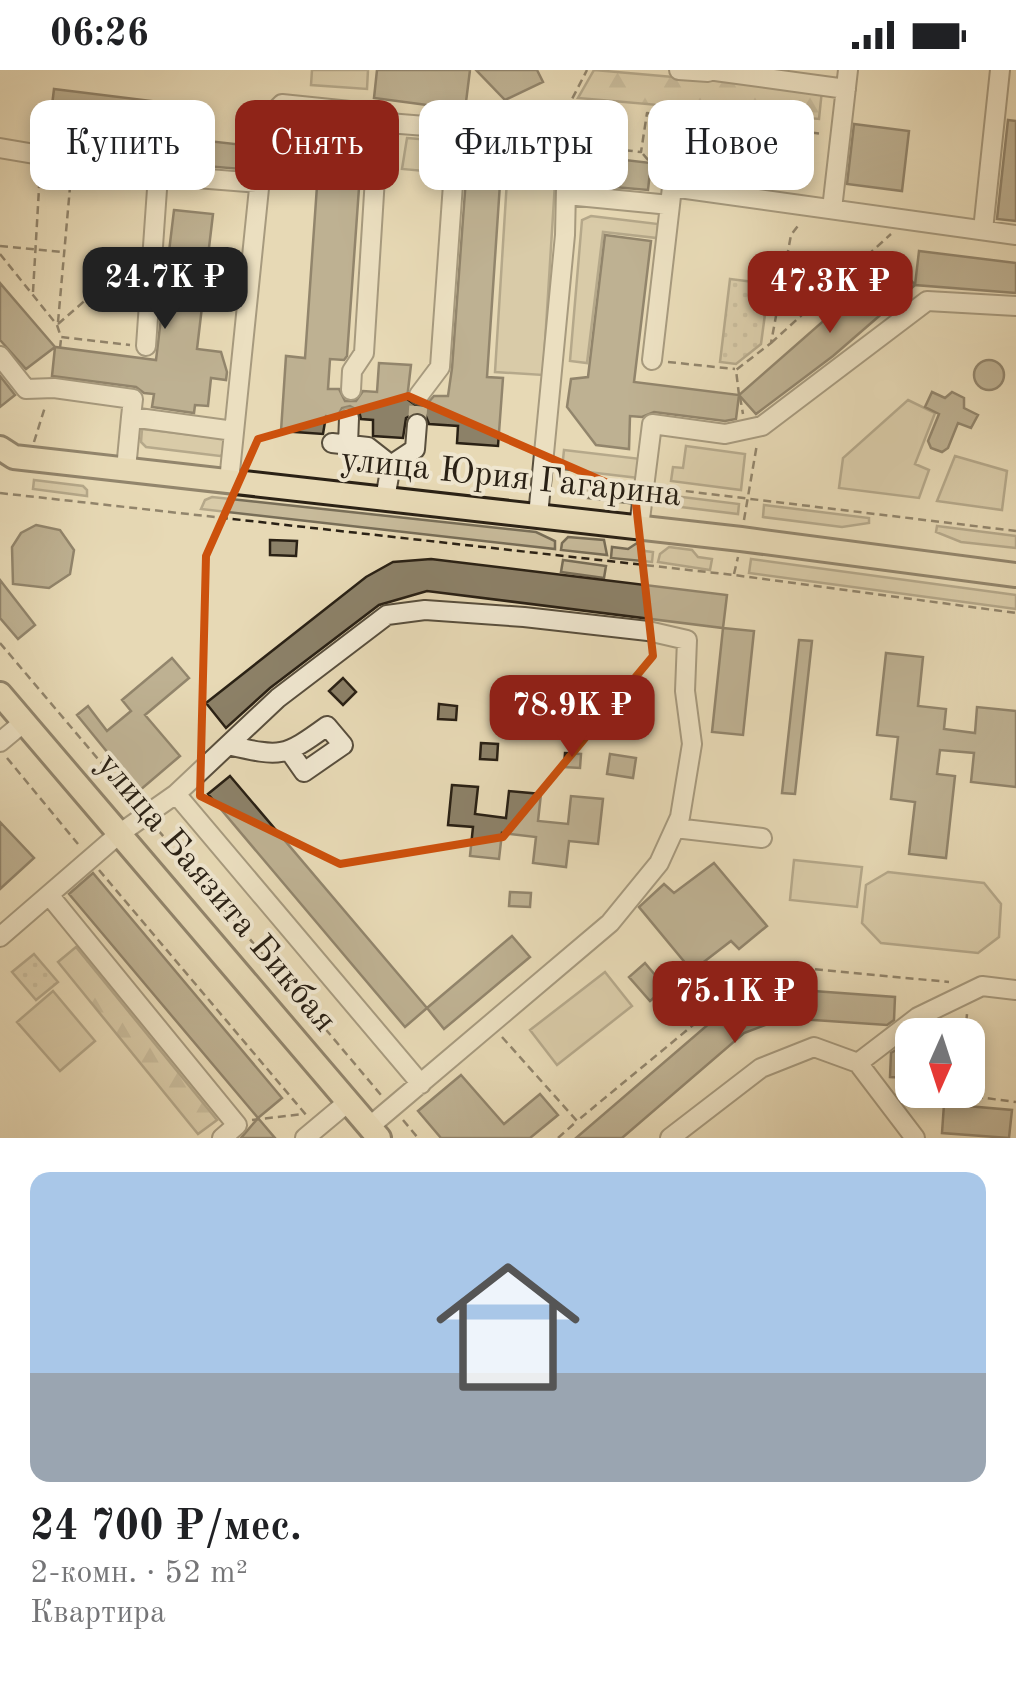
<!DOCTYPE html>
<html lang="ru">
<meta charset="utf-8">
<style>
:root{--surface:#fff;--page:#f6f6f6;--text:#202124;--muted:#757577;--accent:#8f2418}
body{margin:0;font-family:"Old Standard TT",serif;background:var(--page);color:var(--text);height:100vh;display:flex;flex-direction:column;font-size:38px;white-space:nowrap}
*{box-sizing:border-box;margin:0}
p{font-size:32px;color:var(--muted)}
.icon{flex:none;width:55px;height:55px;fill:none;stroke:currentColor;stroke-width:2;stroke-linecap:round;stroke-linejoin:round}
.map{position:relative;height:1068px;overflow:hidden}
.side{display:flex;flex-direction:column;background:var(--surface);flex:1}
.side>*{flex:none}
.top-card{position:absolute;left:30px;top:30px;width:958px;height:90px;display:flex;gap:20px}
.needle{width:65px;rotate:183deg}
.fabs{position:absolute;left:895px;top:948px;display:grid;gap:20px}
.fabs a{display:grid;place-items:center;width:90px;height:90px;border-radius:20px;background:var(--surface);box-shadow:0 5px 15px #0003;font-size:50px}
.price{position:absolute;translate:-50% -85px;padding:0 22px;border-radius:20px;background:var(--accent);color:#fff;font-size:32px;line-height:65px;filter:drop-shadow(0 2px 5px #0008)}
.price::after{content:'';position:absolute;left:50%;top:60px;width:30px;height:22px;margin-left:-15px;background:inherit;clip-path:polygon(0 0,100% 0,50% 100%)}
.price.current{background:#222;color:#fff}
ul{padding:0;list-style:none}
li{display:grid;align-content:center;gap:20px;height:530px;padding:0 30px}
li span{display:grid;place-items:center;height:310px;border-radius:20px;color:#555}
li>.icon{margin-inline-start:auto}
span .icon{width:180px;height:180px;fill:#fffc;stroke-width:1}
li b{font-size:42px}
.pill{padding:0 35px;border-radius:20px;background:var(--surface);box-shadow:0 5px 15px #0003;font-size:35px;line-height:90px}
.pill.current{background:var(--accent);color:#fff}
.status{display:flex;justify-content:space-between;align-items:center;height:70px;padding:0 50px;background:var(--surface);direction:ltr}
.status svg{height:28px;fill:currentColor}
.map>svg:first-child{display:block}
</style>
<div class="status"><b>06:26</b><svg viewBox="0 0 49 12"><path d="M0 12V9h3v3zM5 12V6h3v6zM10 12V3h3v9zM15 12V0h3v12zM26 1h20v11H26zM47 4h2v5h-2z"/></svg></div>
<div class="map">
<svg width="1016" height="1068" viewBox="0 0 1016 1068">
<defs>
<pattern id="forest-firs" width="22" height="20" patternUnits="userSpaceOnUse" patternTransform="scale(2.5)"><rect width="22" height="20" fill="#c7ba9a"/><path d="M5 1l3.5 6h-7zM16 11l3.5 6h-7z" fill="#a2977c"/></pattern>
<pattern id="park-dots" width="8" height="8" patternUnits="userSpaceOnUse" patternTransform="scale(2.5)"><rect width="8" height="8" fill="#c7ba9a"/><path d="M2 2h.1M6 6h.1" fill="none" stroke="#a2977c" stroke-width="1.8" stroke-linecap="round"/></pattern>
</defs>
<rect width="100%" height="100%" fill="#e7d9b5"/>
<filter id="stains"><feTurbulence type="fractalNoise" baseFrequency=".002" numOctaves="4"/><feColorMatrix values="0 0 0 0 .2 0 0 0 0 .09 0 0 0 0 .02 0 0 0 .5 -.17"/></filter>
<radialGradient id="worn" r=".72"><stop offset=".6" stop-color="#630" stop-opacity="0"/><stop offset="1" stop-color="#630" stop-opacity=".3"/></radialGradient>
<path fill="#c7ba9a" stroke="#786e58" stroke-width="2.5" d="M312 0H368L367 19 311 15Z
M407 68 444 71 448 75 446 103 402 99Z
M509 78 557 81 543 305 495 302Z
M591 146 658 154 657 168 603 162 587 293 570 291 582 150Z
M908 330 935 343 915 394 929 400 919 428 839 418 843 388Z
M142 359 228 369 227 382 220 386 146 377 141 372Z
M686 376 745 384 741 420 671 411 673 397 683 398Z
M564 380 641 389 639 408 562 399Z
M955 386 1007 401 1002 440 937 431Z
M34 410 83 416 87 420V426L33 419Z
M564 414 638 423 637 434 563 425Z
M666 425 739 434 738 444 664 435Z
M212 427 536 462 555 471V479L201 439 205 430Z
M764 435 869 448V453L842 457 763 447Z
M937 456 1016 466V478L961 472 936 462Z
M568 467 604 470 607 485 561 480 562 473Z
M637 473 645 481 653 482 652 492 611 488 612 477 628 479Z
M669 477 692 480 698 487 712 489 710 500 658 492 660 484Z
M751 489 1016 525V539L749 503Z
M563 490 606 496 604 508 561 502Z
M794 790 862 797 857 837 790 830Z
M888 802 984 813 1001 834 999 867 978 883 881 873 862 853 866 815Z
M605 902 632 936 557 995 530 960Z
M53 921 95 971 60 1001 17 952Z"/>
<path fill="url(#forest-firs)" stroke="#786e58" stroke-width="2.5" d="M594 0 822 20 819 49 578 28Z
M76 877 217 1050 198 1064 58 892Z"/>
<path fill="url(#park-dots)" stroke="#786e58" stroke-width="2.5" d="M730 209 769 214 761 274 736 294 720 292Z
M34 884 58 912 36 930 12 902Z"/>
<path fill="#8c8168" stroke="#2a2115" stroke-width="2.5" d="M377 0H470L465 40 374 28Z
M476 0H537L543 12 505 30Z
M54 19 176 34 172 67 50 52Z
M1008 50 1016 51V151L997 149Z
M854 54 909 61 902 121 847 114Z
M656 55 778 70 774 108 651 93Z
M172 67 244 75 241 99 169 93Z
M320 73 362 76 347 286 344 290 330 289 328 319H339L345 331H356L363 321 377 322 379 293 411 295 407 329 418 337 425 336 434 326H448L452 298 468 81 502 84 487 307 503 308 498 376 457 373 458 356 429 354 425 344 417 342 406 348 403 368 373 366V350L361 349 359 341 350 336 342 338 337 347 326 346 323 364 281 361 286 286 305 288Z
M582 85 651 93 648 120 579 114Z
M174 140 213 144 197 279 221 282 227 302 226 310 211 308 208 336 195 335 194 343 152 337 154 324 144 323 136 317 52 306 55 277 156 290Z
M605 165 651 171 634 312 739 325 736 349 725 351 654 342 642 347 630 346 629 379 596 375 567 337 571 309 588 307Z
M919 181 1016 193V223L915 215Z
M894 189 915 215 833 286 756 344 739 325Z
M0 213 55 277 26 299 0 270Z
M974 305a15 15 0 1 1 30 0a15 15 0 1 1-30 0Z
M0 306 15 325 0 337Z
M932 322 945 328 952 322 964 328V338L978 345 971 358 958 353 948 378 942 382 931 378 928 371 939 344 925 337Z
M36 455 60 460 74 480 70 504 49 518 13 514 12 477 21 463Z
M270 470 297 471 296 486 270 485Z
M431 489 727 525 723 558 427 521 379 535 270 618 226 658 206 633 366 507 393 492Z
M0 510 35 555 18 569 0 548Z
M723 558 754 561 743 665 712 662Z
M799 570 812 571 795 724 782 723Z
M886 583 923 587 918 636 946 639 944 659 975 663 977 637 1016 641V717L971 712 974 683 940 680 937 704 955 706 946 788 909 784 915 732 891 729 898 667 877 665Z
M172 588 189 608 145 645 180 686 139 721 77 645 88 636 107 661 131 641 122 630Z
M343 608 356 622 343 635 329 621Z
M533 611 561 612V626H532Z
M439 634 457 636 456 650 438 649Z
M535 647 550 648 549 661 534 660Z
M481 673 498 674 497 690 480 689Z
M565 683 581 684 580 698 564 697Z
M610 684 636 688 633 708 607 704Z
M230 706 427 938 405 957 208 724Z
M452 715 478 717 475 744 506 748 509 721 541 724 538 751 568 754 571 726 603 729 598 774 569 771 566 797 533 793 536 767 502 763 499 789 470 786 473 757 448 755Z
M0 752 34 788 0 819Z
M714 793 767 856 739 879 731 871 692 901 639 837 664 814 674 823Z
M93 803 282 1028 258 1048 69 824Z
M510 822 531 823 530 837 509 836Z
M512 866 530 887 444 959 427 938Z
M645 893 666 918 650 931 629 907Z
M786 919 895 927 894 950 887 955 784 948 744 963 622 1068H576L725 940 762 923Z
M896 980 912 981V1008L890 1007 891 983Z
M461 1005 504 1054 540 1024 558 1045 530 1068H441L418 1041Z
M944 1034 1012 1040 1009 1068 942 1063Z
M258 1048 275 1068H241Z"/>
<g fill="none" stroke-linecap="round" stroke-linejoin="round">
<path stroke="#c1b495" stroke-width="18" stroke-dasharray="18 9" stroke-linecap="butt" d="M417 354 419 325"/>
<g stroke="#594f3d" stroke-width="22">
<path id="minor" d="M679 0 708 2
M708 0 846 19
M0 78 158 105
M567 125 670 135 672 117 1016 165
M832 139 848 0
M983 160 1000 0
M146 276 158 105 259 113
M0 286 26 319 54 318 133 329 131 347 234 361
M652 290 670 135
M351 320 352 301 364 283 379 44
M419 325 440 297 457 58
M332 373 368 377 391 395
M348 375 349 348
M126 399 131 347
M229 411 266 50 282 34 379 44 388 53 550 66 567 73 565 165 538 446
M385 429 391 395 415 379 417 354
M639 457 652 354 725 364 762 356 927 231 1016 236
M0 672 24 652
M228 675C281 687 283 688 327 656L343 675 304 702 290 682
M176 724 421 1014
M675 758 762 768
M49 825 237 1055 222 1068
M0 867 119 764 176 724 278 628 387 545 425 540 524 547 648 561 687 570 685 621 692 674 680 747 659 793 610 853 369 1057
M858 993 918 947 982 916 1016 920
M305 1068 348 1032
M670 1068 761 998 814 977 858 993 915 1068"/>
</g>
<g stroke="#2a2115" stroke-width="28">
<path id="major" d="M0 378 14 387 741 469 1016 505
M0 624 379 1068"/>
</g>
<path stroke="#2a2115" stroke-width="2.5" stroke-dasharray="8 5" stroke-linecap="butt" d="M569 54 571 31 587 0
M586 76 641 82 647 43 823 64
M643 84 661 105
M0 176 63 182
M0 184 57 255 61 267 130 275
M33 222 40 101
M58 252 71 106
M58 254 135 187
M771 273 891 164
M60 278 61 269
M668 292 735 299
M739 325 736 300 771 273 791 165 800 153
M740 327 743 344
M34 372 45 337
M561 409 627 415
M660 418 1016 461
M0 423 734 505 1016 543
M744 450 757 374
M734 504 738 487
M0 573 136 734
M7 688 78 774
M158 760 381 1025
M99 800 307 1046
M965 965 967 944
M502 967 577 1051 744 913 790 897 949 912
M898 1019 961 1025V1020
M962 1025 1016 1032
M252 1050 303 1044
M403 1050 418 1068
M558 1068 576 1052"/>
<use href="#minor" stroke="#efe6cf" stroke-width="18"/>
<use href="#major" stroke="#e7d9b5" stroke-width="22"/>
</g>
<path d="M0 0H1016V1068H0ZM408 326 635 425 653 586 503 767 340 794 200 726 206 486 258 369Z" fill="#e7d9b5" fill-opacity=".55" fill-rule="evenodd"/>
<path fill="none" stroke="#cc510d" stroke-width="8" stroke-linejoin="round" d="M408 326 635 425 653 586 503 767 340 794 200 726 206 486 258 369Z"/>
<g text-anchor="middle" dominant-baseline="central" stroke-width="8" stroke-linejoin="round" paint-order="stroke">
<g font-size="35" fill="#2a2115" stroke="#efe6cf">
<text transform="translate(511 408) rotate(6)">улица Юрия Гагарина</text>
<text transform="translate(216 823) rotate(50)">улица Баязита Бикбая</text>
</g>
</g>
<rect width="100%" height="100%" filter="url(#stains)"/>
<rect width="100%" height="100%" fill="url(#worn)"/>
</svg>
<div class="fabs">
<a><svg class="needle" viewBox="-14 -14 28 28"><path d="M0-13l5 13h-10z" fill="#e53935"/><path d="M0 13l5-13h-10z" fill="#757577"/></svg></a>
</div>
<b class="price current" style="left:165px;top:262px">24.7K ₽</b>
<b class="price" style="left:830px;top:266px">47.3K ₽</b>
<b class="price" style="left:572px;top:690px">78.9K ₽</b>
<b class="price" style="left:735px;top:976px">75.1K ₽</b>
<div class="top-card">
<a class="pill">Купить</a>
<a class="pill current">Снять</a>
<a class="pill">Фильтры</a>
<a class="pill">Новое</a>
</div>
</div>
<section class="side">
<ul>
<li><span style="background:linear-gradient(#a9c7e8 65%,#9aa5b1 0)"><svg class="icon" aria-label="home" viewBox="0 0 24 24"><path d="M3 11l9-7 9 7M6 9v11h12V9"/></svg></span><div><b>24 700 ₽/мес.</b><p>2-комн. · 52 m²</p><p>Квартира</p></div></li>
</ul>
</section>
